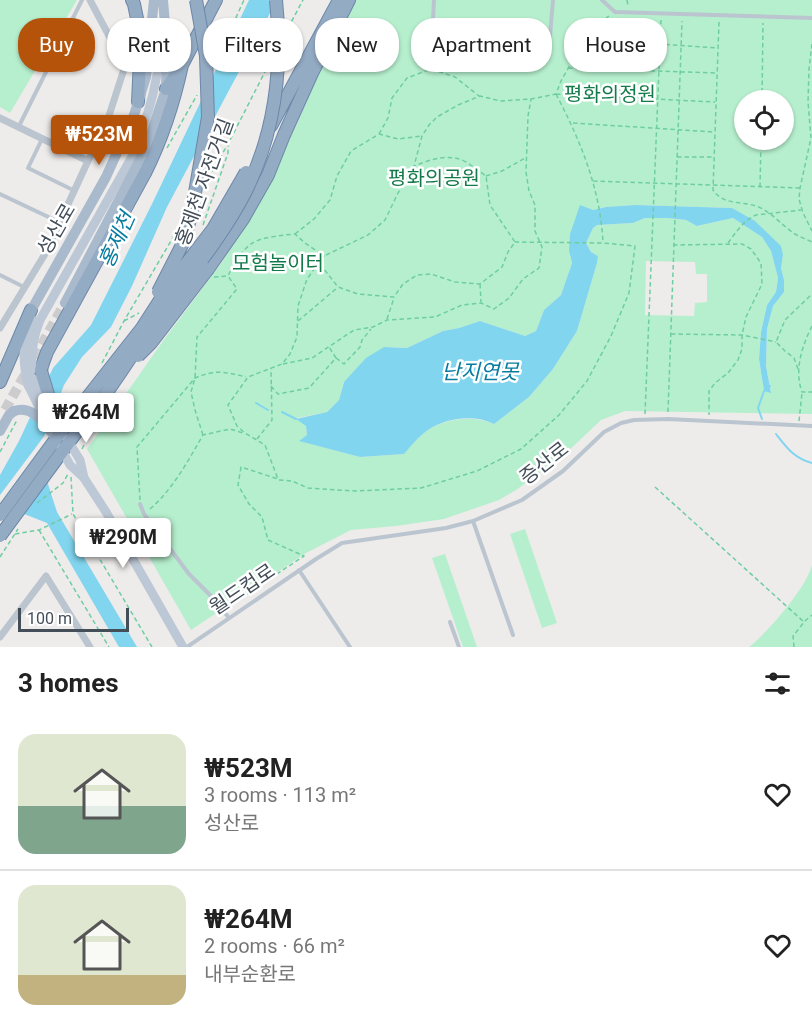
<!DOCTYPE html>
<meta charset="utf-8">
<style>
:root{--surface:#fff;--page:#f2f2f2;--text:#222;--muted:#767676;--line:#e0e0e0;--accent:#b45309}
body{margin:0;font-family:Roboto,"Noto Sans KR",sans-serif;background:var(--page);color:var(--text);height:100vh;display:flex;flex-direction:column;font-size:22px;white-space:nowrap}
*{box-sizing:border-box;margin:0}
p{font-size:20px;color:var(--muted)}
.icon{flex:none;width:33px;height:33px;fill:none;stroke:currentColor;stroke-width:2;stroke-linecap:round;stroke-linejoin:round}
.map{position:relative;height:647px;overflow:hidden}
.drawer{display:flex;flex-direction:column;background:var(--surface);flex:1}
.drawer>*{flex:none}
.banner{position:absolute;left:18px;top:18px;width:777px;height:54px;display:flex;gap:12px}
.fabs{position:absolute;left:734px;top:90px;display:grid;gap:12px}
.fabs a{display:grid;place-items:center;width:60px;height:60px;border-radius:50%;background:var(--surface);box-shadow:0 2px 4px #0004;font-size:30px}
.scale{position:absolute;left:18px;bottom:15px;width:111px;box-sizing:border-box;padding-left:6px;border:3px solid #434e59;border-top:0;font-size:16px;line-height:21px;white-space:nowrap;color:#434e59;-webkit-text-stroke:4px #fff;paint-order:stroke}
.price{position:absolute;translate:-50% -51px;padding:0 14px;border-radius:6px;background:#fff;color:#222;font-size:20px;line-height:39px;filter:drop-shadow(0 2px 3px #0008)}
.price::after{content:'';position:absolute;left:50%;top:36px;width:18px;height:14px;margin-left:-9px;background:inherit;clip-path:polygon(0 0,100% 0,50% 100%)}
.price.active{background:var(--accent);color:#fff}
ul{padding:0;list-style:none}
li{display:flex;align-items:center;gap:18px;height:150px;padding:0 18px}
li+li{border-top:2px solid var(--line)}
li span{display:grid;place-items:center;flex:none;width:168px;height:120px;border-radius:18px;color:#555}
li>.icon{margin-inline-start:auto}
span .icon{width:72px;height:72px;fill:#fffc;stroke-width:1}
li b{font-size:26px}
h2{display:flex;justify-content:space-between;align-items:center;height:72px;padding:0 18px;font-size:26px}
.chip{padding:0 21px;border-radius:24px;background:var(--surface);box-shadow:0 2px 4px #0004;font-size:21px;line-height:54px}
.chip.active{background:var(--accent);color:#fff}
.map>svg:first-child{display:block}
</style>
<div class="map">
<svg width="812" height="647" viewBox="0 0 812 647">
<rect width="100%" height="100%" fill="#eeebeb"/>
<path fill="#b6efce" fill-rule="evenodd" d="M0 0H77L10 113 0 107Z
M355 0H812V414L625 411 601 420 563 456 516 490 499 500 444 519 396 526 351 530 306 553 191 630 87 449 163 341 222 262 260 201 298 122 312 88 344 19ZM744 100H783V140H744ZM635 205 732 208 783 255 781 268 784 280V292L773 306 767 329 766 366 771 392 764 391 759 359 761 332 767 305 776 292 778 278 771 251 762 237 733 218 698 226 686 220 667 218H645L633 223 597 225 593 228 586 243 591 252 598 256 597 263 577 331 553 369 529 397 494 424C474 415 446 418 428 430 419 436 411 446 404 454L360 457 300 441 307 435 306 426 297 418 327 412 339 400 344 382 384 347 407 348 443 331 459 328 480 321 525 336 536 331 544 310 561 295 572 263 569 251 593 210 606 207ZM646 261 695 262 696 274H707V302L695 303 694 316 645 315Z
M525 529 557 623 542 628 510 534Z
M445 554 477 647H463L432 558Z
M812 565V647H749C767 633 807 587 812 565Z"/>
<path fill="#82d5ee" d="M249 0H277L167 207 132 286 111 327 82 357 64 385 38 453 57 512 137 647H119L47 523 14 510 0 530V475L19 441 53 368 91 325 152 204Z
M580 205 593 210 606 207 635 205 732 208 755 221 781 246 783 255 781 268 784 280V292L773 306 767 329 766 366 771 393 764 391 759 359 761 332 767 305 776 292 778 278 771 251 762 237 733 218 697 226 686 220 667 218H645L633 223 597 225 593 228 586 243 591 252 598 256 597 263 577 331 553 369 529 397 494 424C474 414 446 418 428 430 419 436 411 446 404 454L360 457 299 441 307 435 306 426 296 419 327 412 339 400 344 382 366 358 384 347 407 348 443 331 459 328 480 321 525 336 536 331 544 310 561 295 572 263 569 251 570 234Z"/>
<path fill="#eeebeb" d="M51 427 41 453 49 478 0 533V495Z"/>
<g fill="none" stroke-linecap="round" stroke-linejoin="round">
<path stroke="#82d5ee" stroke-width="2" d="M256 403 268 410
M282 412 296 419
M762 419 758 408 764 391 770 386
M776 434C787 448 794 458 812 463"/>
<path stroke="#ccccce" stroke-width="10" stroke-dasharray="10 5" stroke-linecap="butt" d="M5 410 65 303"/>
<g stroke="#6c87a8" stroke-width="14">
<path id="trunk" d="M132 0 134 4 141 38 138 102
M166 89 182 65 216 0
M271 126 339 0
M208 269 243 219 268 175 284 135 312 73 349 0
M41 371 42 366 47 352 145 173C162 139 174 102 182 65
M0 382 31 310"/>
</g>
<path stroke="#6ecea1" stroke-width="1.5" stroke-dasharray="4.5 3" stroke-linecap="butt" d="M627 0 628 6
M719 22 713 190C723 205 740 201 756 206 771 211 781 225 795 234 800 237 806 239 812 242
M288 28 303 0
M583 39 718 48
M812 44 809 69 808 102 811 138 800 188 799 199 803 213 812 231
M217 59 244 0
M568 68 716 73
M556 94 715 102
M556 94C581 142 600 188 603 242
M762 100 763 23
M573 123 714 132
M379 134 388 118 392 98 407 78 431 69 455 77 479 96
M167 148 197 95
M677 157H714
M486 176 502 171 527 157
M208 178 228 144
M593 181 800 188
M760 187 761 140
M203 225 228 153V144L268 66
M295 234 314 219 330 200 337 176 351 151 379 134 398 139 421 136
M728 243C736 232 744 220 756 215L801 210
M673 245 742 244 751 249 761 263 762 284 746 317 742 335V349L738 360 728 373 715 383 709 391V415
M326 255 368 235 385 220 398 193 414 166 422 136 429 125 437 117 458 105 480 96 500 101 531 99 556 94 561 81 574 58 584 33 609 16
M320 264 338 287 358 294 394 297 403 284 417 275 431 274 455 282 480 284 502 267 508 252 515 242 490 205 486 176C479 171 473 166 466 162 451 153 430 159 415 166
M214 277 227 276
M480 284 481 302
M387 319 394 298
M124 321 139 313
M298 321 337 288
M812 326C802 346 794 370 802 392H812
M671 334 742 335 776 342
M336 358 344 364 360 347 362 340 371 329
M102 363 124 321 175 234
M283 364 312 358 354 330 373 327 387 320 435 317 462 305 481 303 494 309 509 298 523 279 539 268 542 247 535 231V205L529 191 526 172 528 116 531 99
M798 369 794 358 785 351 776 342 785 320 812 294
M271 386 278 394 309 388 336 358 329 347
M668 412 682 21
M645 414 661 20
M799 421 802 393
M203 435 195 410 191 392 195 378 197 337 237 289 228 276C232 267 243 249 251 244 260 237 284 235 295 234L305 243 324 256 307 279 298 306 297 337 290 354 282 364 248 377 228 405 237 426 245 433 265 445 278 479 241 467 238 485 249 504 262 517 268 540 304 556 227 607
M257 439 272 420 271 368
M82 449 87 439
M0 452 17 420
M71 477 73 514 152 647
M279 480 292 481 308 488 355 491 421 488 477 471 521 449 559 415 587 381 611 336 629 293 635 246 603 243 515 242
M655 487 804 622
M140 500 137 447 195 378C216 369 226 372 246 377
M37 503 63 483 68 474
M150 509C173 489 188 461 203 435L230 429 243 433
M39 530 109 647
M15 534 39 530 72 514
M0 557 18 529
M794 647 793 636 805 621 812 615"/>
<path stroke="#bbc5cf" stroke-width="4" d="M434 0 432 39 549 48 553 0
M602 0 615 12 812 18
M19 126 82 0
M42 139 28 168 73 190
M0 194 59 222
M0 275 24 287
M140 504 144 514 189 574 215 600 229 618
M473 521 513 635
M299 570 350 647
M450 622 459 647
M187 647 316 559 342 543 446 528 473 521 522 500 563 471 604 432 621 423 634 420 668 419 812 426"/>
<path stroke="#bbc5cf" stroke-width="7" d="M0 118 88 161
M0 328 45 254 88 161 106 125 125 66 90 0
M0 637 46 576 90 647"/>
<path stroke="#bdc8d6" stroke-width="9" d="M34 379C29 358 32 340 40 320L133 155 148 112 153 94 159 65 162 27
M28 385C22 358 22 345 33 320
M84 478 106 512 183 647"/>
<path stroke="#a9bacc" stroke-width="10" d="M65 303 146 148 166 89 167 48 163 0
M28 316 106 177 134 115 146 77 154 0
M0 431 9 415 14 411"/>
<use href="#trunk" stroke="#94abc4" stroke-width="12"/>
<g stroke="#6c87a8" stroke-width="14" stroke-linecap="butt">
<path id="trunk-bridge" d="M158 292 183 243 191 216 208 117 206 56 196 0
M138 356 151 343 208 269
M41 371 50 401 58 423
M0 515 75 413 142 328 169 286 213 229 246 172
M0 536C26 501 52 465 78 430 90 414 103 399 114 382 124 368 134 352 144 337 178 289 219 244 246 191 276 130 283 66 276 0"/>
</g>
<path stroke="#bdc8d6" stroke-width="9" d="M34 379 39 392 49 410
M28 385 47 423
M67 439 80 460 84 478
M61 448 70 465 83 477"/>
<path stroke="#a9bacc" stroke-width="10" d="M14 411C32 405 42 421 53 434"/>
<use href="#trunk-bridge" stroke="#94abc4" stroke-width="12"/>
</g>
<g text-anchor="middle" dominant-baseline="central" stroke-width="5" stroke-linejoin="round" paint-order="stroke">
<g font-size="20" fill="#137b4a" stroke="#fff">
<text x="610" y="94">평화의정원</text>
<text x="434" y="178">평화의공원</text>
<text x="278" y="263">모험놀이터</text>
</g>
<g font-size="20" fill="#434e59" stroke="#fff">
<text transform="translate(204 182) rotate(-70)">홍제천 자전거길</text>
<text transform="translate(56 229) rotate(-60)">성산로</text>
<text transform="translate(544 463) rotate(-38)">증산로</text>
<text transform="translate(242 589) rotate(-34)">월드컵로</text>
</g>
<g font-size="21" font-style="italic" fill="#087ca0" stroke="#fff">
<text transform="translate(117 240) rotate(-66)">홍제천</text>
<text x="480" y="372">난지연못</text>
</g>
</g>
</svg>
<div class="fabs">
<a><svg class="icon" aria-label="locate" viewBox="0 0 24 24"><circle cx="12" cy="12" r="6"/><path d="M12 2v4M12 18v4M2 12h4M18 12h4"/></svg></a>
</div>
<div class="scale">100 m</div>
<b class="price active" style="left:99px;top:166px">₩523M</b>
<b class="price" style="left:86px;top:444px">₩264M</b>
<b class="price" style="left:123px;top:569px">₩290M</b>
<div class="banner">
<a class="chip active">Buy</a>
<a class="chip">Rent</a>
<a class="chip">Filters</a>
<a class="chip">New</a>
<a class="chip">Apartment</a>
<a class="chip">House</a>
</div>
</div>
<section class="drawer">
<h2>3 homes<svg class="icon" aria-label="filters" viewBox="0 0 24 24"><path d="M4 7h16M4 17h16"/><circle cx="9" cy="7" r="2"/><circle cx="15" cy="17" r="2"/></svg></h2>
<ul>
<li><span style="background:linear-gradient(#dfe7d0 60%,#7fa58c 0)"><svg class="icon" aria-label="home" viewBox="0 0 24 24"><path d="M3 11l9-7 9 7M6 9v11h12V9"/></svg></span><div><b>₩523M</b><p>3 rooms · 113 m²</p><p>성산로</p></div><svg class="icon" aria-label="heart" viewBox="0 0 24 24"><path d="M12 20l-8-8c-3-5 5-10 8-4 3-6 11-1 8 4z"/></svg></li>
<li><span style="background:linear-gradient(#dfe7d0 75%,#c2b280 0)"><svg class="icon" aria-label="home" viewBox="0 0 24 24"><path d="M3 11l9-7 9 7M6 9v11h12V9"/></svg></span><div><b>₩264M</b><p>2 rooms · 66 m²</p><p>내부순환로</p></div><svg class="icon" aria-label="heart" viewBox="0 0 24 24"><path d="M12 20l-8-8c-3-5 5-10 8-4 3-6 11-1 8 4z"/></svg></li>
</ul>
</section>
